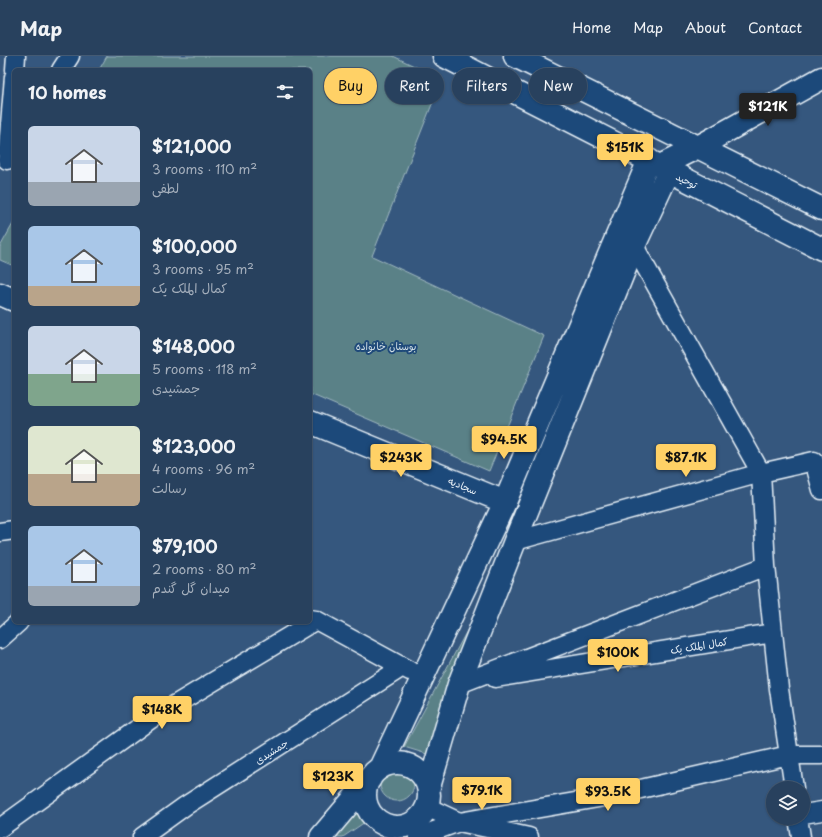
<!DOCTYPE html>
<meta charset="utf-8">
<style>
:root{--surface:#28415e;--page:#344c67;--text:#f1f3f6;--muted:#a5afbc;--line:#445a73;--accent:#ffd166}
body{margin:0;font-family:"Playpen Sans","Playpen Sans Arabic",sans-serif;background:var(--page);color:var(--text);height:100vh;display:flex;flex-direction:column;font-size:15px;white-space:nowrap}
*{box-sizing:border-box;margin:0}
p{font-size:13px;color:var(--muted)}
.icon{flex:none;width:22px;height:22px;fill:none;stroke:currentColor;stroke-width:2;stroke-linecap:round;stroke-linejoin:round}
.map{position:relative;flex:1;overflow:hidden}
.panel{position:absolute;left:12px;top:12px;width:300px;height:556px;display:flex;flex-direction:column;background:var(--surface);border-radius:6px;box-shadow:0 1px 3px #0004,0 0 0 1px var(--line)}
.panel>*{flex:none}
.top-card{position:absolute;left:324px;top:12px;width:380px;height:36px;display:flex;gap:8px}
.controls{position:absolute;left:766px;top:725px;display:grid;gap:8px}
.controls a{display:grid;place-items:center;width:44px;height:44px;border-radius:50%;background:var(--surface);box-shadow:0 1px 3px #0004,0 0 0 1px var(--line);font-size:20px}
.price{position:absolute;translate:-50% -34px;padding:0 9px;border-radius:4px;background:var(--accent);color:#111;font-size:13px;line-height:26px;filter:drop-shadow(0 1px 2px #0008)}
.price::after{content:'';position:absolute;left:50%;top:24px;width:12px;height:9px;margin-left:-6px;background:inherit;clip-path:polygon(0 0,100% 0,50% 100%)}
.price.current{background:#222;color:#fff}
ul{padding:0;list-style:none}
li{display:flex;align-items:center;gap:12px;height:100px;padding:0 16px}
li span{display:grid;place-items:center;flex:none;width:112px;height:80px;border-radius:6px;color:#555}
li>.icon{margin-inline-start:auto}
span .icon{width:48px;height:48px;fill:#fffc;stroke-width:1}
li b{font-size:17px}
h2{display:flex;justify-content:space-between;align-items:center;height:48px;padding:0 16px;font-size:17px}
.pill{padding:0 14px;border-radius:18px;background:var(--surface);box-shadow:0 1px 3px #0004,0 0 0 1px var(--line);font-size:14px;line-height:36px}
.pill.current{background:var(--accent);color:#111}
header{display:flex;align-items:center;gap:24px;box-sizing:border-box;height:56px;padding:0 20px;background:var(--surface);border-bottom:1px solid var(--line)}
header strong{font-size:19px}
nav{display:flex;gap:22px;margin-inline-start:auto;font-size:14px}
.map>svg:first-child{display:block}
</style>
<header>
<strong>Map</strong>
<nav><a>Home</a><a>Map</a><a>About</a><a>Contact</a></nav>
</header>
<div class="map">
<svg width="822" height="781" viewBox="0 0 822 781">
<rect width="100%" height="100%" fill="#35577e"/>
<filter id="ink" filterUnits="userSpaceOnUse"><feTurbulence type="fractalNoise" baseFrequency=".025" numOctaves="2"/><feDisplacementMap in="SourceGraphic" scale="8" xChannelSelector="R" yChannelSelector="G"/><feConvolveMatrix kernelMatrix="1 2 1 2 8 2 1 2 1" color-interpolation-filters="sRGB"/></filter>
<g filter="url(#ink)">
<path fill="#5a8187" stroke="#a1b9c0" d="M107 0H393L442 23 372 200 544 280 489 415 310 338V14H99Z
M14 166V210L0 204V191Z
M469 571 427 698 404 691Z
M380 728a17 17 0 1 1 34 0a17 17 0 1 1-34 0Z
M354 755 365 766 343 781H335Z"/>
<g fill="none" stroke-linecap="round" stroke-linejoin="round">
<g stroke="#e8f1f8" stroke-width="21">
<path id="street" d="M15 14 16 0
M61 14 70 0
M7 104 14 21
M634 190 761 417 766 510 779 633 794 732
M0 476 14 474
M515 485 761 417 814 405 822 434
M310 563 316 564 410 615
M0 583 19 566
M495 622 773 577
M459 628 766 510
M427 751 459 766 529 781
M803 758 822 755
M798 762 801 781
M0 772 151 663 316 564
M142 781 185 750 401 612
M418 781 459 766 610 740 789 699H822"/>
</g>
<g stroke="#e8f1f8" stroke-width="25">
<path id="secondary" d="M444 0 822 193
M515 0 822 153
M660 110 698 91 822 22
M0 238 14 244
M310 366 505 446
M365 739a32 32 0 1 1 64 0a32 32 0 1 1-64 0Z
M380 712 505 446 649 104
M429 731 459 628 515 485 634 190 669 115
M321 781 370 723"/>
</g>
<use href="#street" stroke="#1f4a7a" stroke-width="18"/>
<use href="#secondary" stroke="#1f4a7a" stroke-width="22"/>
</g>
</g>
<g text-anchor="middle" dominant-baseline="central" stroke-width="4" stroke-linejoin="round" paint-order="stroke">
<g font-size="10" fill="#e8f1f8" stroke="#1f4a7a">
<text transform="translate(687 124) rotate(27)">توحید</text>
<text transform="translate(463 429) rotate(22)">سجادیه</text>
<text transform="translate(699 589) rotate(-9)">کمال الملک یک</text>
<text transform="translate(271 695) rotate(-33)">جمشیدی</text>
</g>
<g font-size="10" fill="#d3e0e7" stroke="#1f4a7a">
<text x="386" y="289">بوستان خانواده</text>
</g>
</g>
</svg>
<div class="controls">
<a><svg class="icon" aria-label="layers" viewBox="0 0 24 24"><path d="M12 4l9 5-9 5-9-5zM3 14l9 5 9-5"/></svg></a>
</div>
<b class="price current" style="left:768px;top:71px">$121K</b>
<b class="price" style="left:625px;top:112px">$151K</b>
<b class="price" style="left:504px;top:404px">$94.5K</b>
<b class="price" style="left:401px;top:422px">$243K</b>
<b class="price" style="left:686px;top:422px">$87.1K</b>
<b class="price" style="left:618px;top:617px">$100K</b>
<b class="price" style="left:162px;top:674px">$148K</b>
<b class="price" style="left:333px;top:741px">$123K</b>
<b class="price" style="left:482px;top:755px">$79.1K</b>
<b class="price" style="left:608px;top:756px">$93.5K</b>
<div class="top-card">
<a class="pill current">Buy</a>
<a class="pill">Rent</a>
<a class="pill">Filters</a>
<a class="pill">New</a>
</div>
<section class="panel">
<h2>10 homes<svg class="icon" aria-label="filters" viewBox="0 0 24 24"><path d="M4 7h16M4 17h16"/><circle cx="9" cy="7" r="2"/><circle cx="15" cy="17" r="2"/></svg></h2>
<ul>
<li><span style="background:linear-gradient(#c9d6e8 70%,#9aa5b1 0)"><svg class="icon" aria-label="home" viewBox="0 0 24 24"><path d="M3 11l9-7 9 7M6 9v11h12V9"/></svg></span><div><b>$121,000</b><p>3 rooms · 110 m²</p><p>لطفی</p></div></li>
<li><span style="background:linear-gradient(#a9c7e8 75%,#b9a48a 0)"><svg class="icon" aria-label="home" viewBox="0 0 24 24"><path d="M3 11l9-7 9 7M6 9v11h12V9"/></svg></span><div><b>$100,000</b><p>3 rooms · 95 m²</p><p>کمال الملک یک</p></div></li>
<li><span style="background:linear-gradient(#c9d6e8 60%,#7fa58c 0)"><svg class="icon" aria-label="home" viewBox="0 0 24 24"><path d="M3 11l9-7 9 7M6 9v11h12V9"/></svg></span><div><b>$148,000</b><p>5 rooms · 118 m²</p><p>جمشیدی</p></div></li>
<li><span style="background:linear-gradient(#dfe7d0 60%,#b9a48a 0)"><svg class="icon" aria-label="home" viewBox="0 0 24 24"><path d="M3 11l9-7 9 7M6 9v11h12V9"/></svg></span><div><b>$123,000</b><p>4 rooms · 96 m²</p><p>رسالت</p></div></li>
<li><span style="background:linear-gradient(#a9c7e8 75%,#9aa5b1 0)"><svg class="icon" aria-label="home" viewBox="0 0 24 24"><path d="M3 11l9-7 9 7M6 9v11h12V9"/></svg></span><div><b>$79,100</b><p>2 rooms · 80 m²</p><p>میدان گل گندم</p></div></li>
</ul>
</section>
</div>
